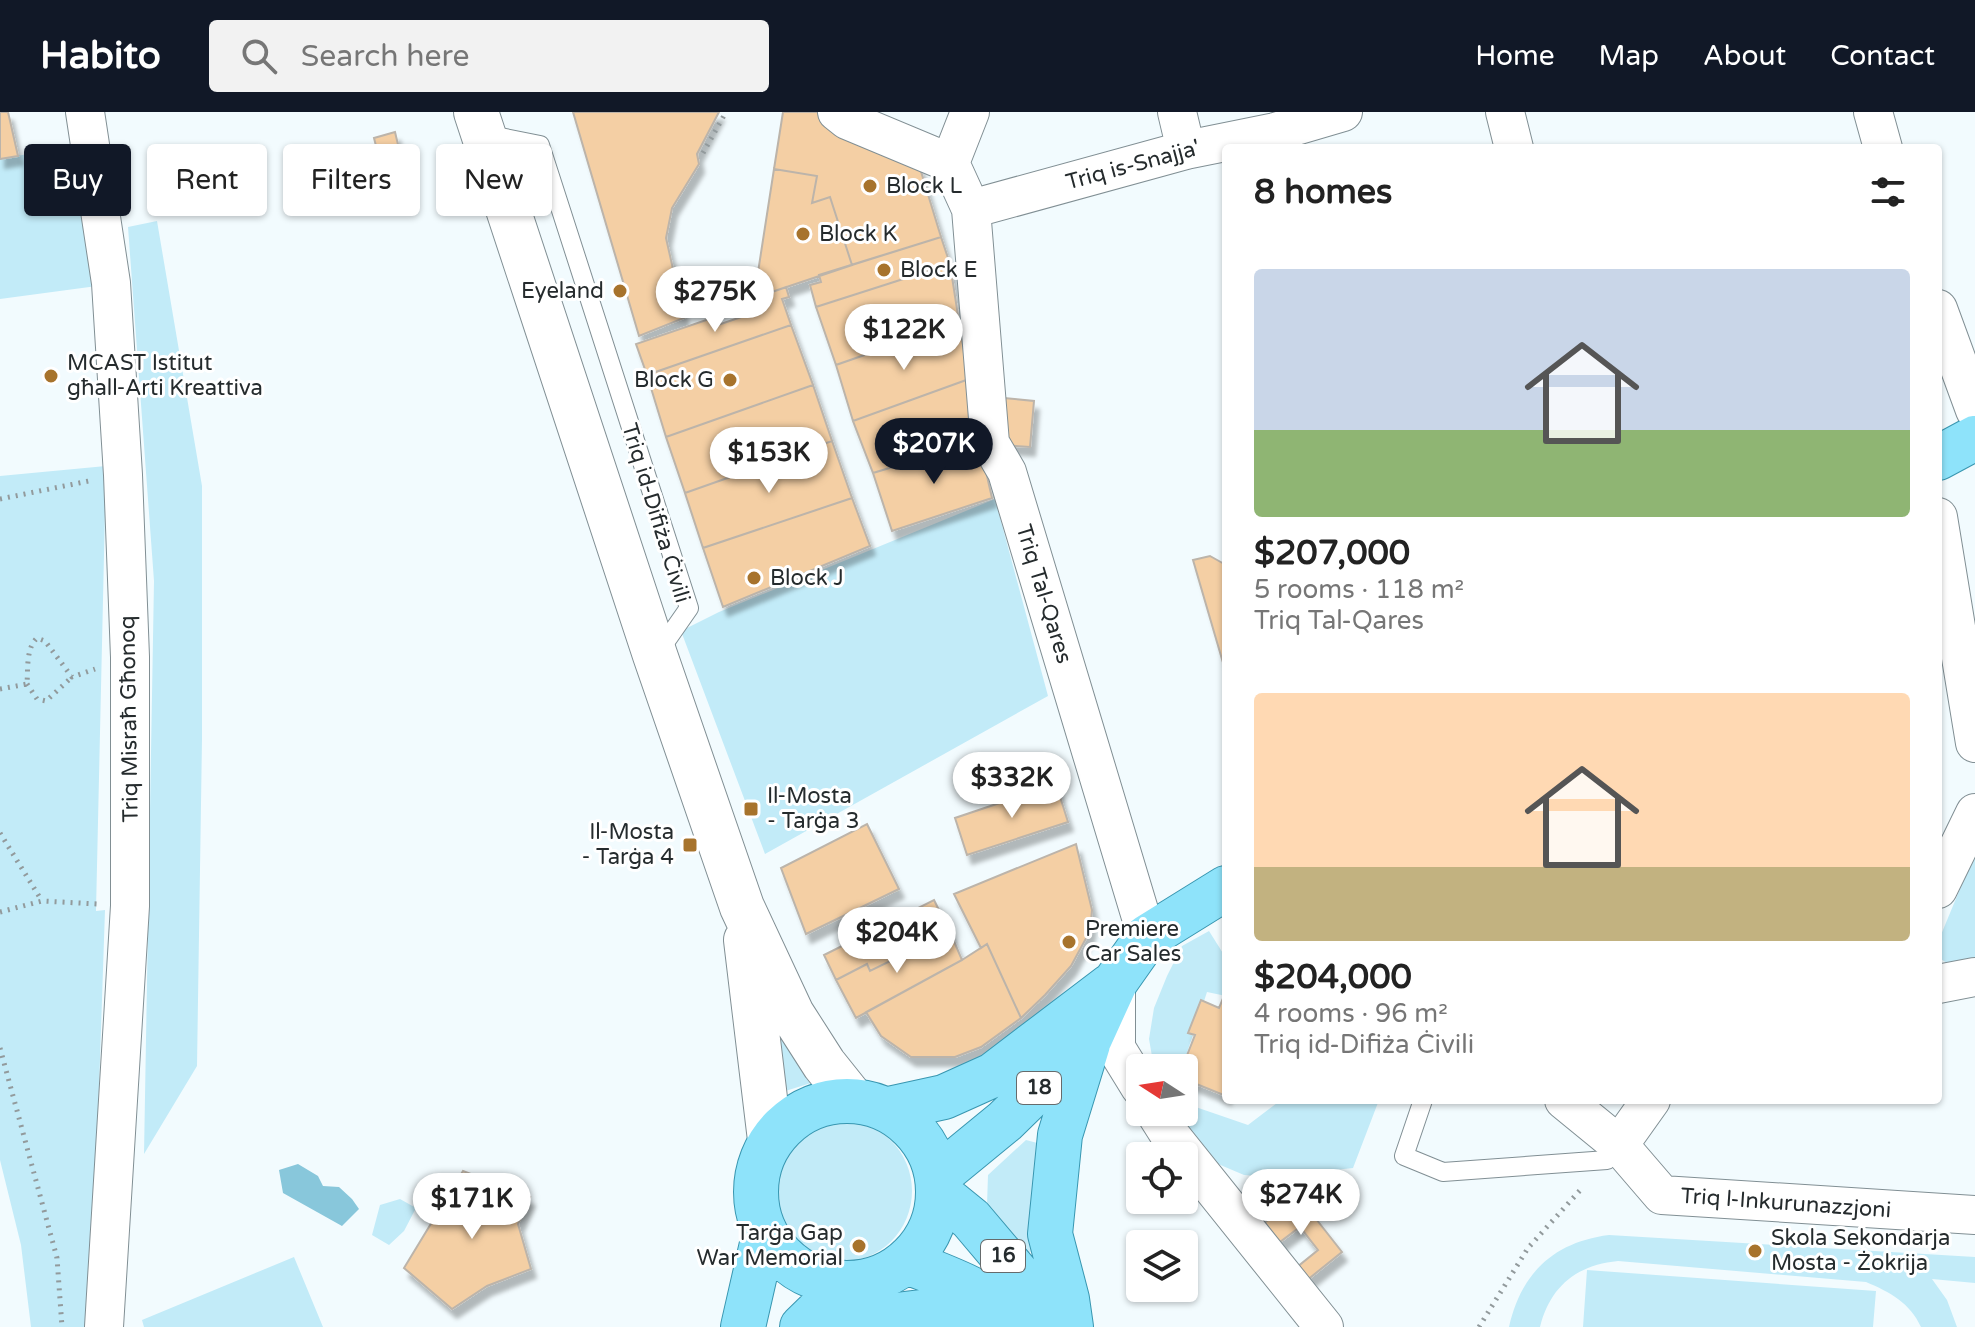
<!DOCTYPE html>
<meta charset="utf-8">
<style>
:root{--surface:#fff;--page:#f2f2f2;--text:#222;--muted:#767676;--accent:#111827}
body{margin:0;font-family:"Varela Round",sans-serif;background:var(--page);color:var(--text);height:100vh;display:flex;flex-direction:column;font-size:30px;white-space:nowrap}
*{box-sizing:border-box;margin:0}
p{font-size:26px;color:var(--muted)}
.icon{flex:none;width:44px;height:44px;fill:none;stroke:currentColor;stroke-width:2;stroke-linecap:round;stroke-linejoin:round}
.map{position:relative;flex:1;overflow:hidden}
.drawer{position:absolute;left:1222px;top:32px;width:720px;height:960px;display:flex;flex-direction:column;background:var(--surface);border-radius:8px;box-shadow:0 2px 6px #0004}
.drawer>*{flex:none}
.hud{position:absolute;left:24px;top:32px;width:760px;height:72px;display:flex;gap:16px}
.needle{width:52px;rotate:282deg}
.tools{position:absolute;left:1126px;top:942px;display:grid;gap:16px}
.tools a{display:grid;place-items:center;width:72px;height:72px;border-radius:8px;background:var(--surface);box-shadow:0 2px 6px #0004;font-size:40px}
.price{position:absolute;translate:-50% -68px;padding:0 18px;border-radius:28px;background:#fff;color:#222;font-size:26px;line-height:52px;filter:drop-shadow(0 2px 4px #0008)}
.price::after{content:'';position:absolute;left:50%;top:48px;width:24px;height:18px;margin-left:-12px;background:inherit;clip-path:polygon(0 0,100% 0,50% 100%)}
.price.active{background:var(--accent);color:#fff}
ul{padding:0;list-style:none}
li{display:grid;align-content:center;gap:16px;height:424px;padding:0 32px}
li span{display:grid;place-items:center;height:248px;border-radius:8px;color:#555}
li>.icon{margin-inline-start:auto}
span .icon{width:144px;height:144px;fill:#fffc;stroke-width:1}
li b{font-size:34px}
h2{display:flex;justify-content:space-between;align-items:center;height:96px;padding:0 32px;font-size:34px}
.pill{padding:0 28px;border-radius:8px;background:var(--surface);box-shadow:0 2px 6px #0004;font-size:28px;line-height:72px}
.pill.active{background:var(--accent);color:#fff}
header{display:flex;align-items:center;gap:48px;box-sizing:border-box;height:112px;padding:0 40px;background:var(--accent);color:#fff}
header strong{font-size:38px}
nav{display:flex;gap:44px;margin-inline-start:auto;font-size:28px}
.search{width:560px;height:72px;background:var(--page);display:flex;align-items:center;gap:20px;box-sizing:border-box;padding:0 28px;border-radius:8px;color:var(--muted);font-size:30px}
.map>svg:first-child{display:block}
</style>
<header>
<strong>Habito</strong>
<div class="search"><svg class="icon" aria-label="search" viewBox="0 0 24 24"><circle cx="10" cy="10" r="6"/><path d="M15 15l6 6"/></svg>Search here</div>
<nav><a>Home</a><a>Map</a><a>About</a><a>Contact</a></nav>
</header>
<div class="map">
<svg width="1975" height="1215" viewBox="0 0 1975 1215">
<defs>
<filter id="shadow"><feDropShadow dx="5" dy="9" stdDeviation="2" flood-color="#0004"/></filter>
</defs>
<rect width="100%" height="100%" fill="#f2fbfe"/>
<path fill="#c2ebf8" d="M78 33 97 174 0 187V47Z
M157 109 202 374V627L197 954 144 1042 154 469 128 115Z
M106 354 96 799 105 798 91 1215H31L21 1133 0 1048V364Z
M995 387 1048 584 765 742 681 519 719 500Z
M1975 747V852L1954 856 1938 845V830L1972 748Z
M1209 819 1226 846V884L1207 880 1182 956H1154L1149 927 1154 896 1167 864 1182 834Z
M777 921 811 971 779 981Z
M1281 988H1379L1353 1056 1271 1065 1244 1063 1204 1046 1171 1000H1184V991L1248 1013Z
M770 1079a71 71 0 1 1 142 0a71 71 0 1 1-142 0Z
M1026 1028 1041 1032 1035 1136 1019 1149 987 1093 988 1063Z
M400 1087 416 1096 404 1119 389 1133 372 1123 380 1093Z
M1609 1123 1975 1145V1171L1932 1167 1947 1188 1957 1215H1921C1910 1191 1890 1180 1866 1170L1618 1149C1576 1153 1550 1175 1540 1215H1509C1521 1161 1554 1130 1609 1123Z
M294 1145 323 1215H144L142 1208Z
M1587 1158 1876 1179 1873 1215H1583Z"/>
<path fill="#88c7db" d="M298 1052 318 1064 323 1074 339 1075 352 1087 359 1097 342 1114 283 1081 279 1058Z"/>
<path fill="#f4cfa4" stroke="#bcb4aa" stroke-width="2" filter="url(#shadow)" d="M0 0H8L18 44 0 47Z
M573 0H719L697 42 699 52 672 96 666 126 684 206 639 224Z
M783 0H820L919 53 941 125 852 153 830 85 812 91 817 64 774 57Z
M395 20 400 41 379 46 374 26Z
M774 57 817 64 812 91 830 85 852 153 754 186Z
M941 125 950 152 816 195 810 173 821 170 819 163Z
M950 152 959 210 836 253 816 195Z
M786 175 789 185 782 187 791 213 647 263 636 232 715 205 718 213 750 202 746 189Z
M959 210 969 267 853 309 836 253Z
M791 213 813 273 666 325 647 263Z
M969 267 979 329 873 361 853 309Z
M813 273 832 329 685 381 666 325Z
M1004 286 1034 289 1030 335 1000 333Z
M832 329 852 386 703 436 685 381Z
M979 329 992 386 892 419 873 361Z
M852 386 870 434 723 495 703 436Z
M1210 444 1226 453V561L1193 448Z
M1056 672 1068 710 967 743 955 706Z
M867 712 899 777 806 822 781 756Z
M1076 732 1092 798 1090 819 1071 854 1045 883 1021 906 987 832 981 836 954 782Z
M934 788 950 820 870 859 867 852 836 868 824 843Z
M950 820 962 848 856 906 836 868 867 852 870 859Z
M987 832 1021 906 981 935 955 945H911L881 924 866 900 962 848Z
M1224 884H1226V984L1184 967V956H1182L1195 923 1188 921 1201 888 1219 896Z
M463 1059 530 1085 518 1112 531 1157 487 1174 452 1197 404 1156Z
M1298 1084 1342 1140 1301 1173 1291 1160 1318 1138 1300 1115 1272 1136 1257 1117Z"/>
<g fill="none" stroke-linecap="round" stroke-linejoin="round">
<g stroke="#818f94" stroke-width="20">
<path id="service" d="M485 22 540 33 689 496 659 539
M1423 988 1404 1044 1443 1060 1607 1048"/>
</g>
<g stroke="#818f94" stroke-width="40">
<path id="minor" d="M85 0 111 171 123 363 130 545V794L104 1215
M837 0 847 8 950 51
M970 0 950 51 971 97 990 331 1007 360 1147 825
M1177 0 1186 38
M1505 0 1514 36
M1873 0 1883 36
M971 97 1186 38 1275 20 1343 0
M1938 197 1975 298
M1938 405 1975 631
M1938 777 1975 701
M1116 872V936L1140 975
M1938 872 1975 865
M1564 988 1619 1033 1662 1083 1975 1103
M1155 1000 1167 1019 1324 1215
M1619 1033 1651 988"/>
</g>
<g stroke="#818f94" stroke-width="46">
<path id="secondary" d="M476 0 655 543 742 795 792 902 824 952 852 987
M746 828 770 1028"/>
</g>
<g stroke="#3896b0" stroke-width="46">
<path id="primary" d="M1938 346 1975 326
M756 1080a91 91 0 1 1 182 0a91 91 0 1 1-182 0Z
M889 997 944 985 993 963 1110 874
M938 1064 1005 1009 1090 926 1116 869 1147 825 1226 776
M939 1081 971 1107 1053 1204 1057 1215
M907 1150C944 1164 984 1179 1015 1205
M743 1215 764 1123
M802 1215 845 1173
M853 1215 872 1206 921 1200 971 1206 985 1215
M1071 1215 1067 1187 1050 1122 1060 1023 1088 932"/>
</g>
<path stroke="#929a9c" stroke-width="5" stroke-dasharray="2 6" stroke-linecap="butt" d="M703 41 726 0
M0 387 89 369
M27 572 37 587 46 589 72 565
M0 577 27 572C28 557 26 536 37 526L45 529 72 565 95 557
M0 721 42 789
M0 800 42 789 98 792
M0 936 57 1146 62 1215
M1479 1215 1528 1136 1583 1075"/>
<use href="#service" stroke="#fff" stroke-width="18"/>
<use href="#minor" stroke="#fff" stroke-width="38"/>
<use href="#secondary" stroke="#fff" stroke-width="44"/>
<use href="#primary" stroke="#8ee3fa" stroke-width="44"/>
</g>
<g fill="#a7732c" stroke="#fff" stroke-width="3">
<circle cx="870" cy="74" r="8"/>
<circle cx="803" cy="122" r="8"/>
<circle cx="884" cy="158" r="8"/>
<circle cx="620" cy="179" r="8"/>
<circle cx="51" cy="264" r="8"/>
<circle cx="730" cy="268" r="8"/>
<circle cx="754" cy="466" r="8"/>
<rect x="743" y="689" width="16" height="16" rx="4"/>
<rect x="682" y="725" width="16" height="16" rx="4"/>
<circle cx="1069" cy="830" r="8"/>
<circle cx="859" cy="1134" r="8"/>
<circle cx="1755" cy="1139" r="8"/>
</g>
<g text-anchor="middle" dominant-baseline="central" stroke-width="6" stroke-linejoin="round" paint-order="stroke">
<g fill="#fff" stroke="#666b6c" stroke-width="2">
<rect x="1017" y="960" width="44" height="32" rx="6"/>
<rect x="981" y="1128" width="44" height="32" rx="6"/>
</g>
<g font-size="20" font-weight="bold" fill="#252b2d">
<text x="1039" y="976">18</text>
<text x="1003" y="1144">16</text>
</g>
<g font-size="22" fill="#252b2d" stroke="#fff">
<text transform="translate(1133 53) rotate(-15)">Triq is-Snajja'</text>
<text transform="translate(656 401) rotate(73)">Triq id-Difiża Ċivili</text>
<text transform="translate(1044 482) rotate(73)">Triq Tal-Qares</text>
<text transform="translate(129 607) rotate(-91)">Triq Misraħ Għonoq</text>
<text transform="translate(1786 1091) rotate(4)">Triq l-Inkurunazzjoni</text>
</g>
<g font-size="22" fill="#252b2d" stroke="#fff" text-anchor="start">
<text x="886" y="74">Block L</text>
<text x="819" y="122">Block K</text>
<text x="900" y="158">Block E</text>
<text x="604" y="179" text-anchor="end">Eyeland</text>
<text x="67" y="251">MCAST Istitut<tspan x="67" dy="25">għall-Arti Kreattiva</tspan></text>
<text x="714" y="268" text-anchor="end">Block G</text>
<text x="770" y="466">Block J</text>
<text x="767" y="684">Il-Mosta<tspan x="767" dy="25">- Tarġa 3</tspan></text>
<text x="674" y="720" text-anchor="end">Il-Mosta<tspan x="674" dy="25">- Tarġa 4</tspan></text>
<text x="1085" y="817">Premiere<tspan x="1085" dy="25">Car Sales</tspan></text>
<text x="843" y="1121" text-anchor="end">Tarġa Gap<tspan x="843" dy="25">War Memorial</tspan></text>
<text x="1771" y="1126">Skola Sekondarja<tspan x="1771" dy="25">Mosta - Żokrija</tspan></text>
</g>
</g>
</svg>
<div class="tools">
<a><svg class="needle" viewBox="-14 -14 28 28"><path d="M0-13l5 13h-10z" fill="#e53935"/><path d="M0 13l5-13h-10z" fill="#767676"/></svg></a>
<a><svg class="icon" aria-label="locate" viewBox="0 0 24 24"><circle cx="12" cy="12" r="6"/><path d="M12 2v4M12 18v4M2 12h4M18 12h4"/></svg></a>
<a><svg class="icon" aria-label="layers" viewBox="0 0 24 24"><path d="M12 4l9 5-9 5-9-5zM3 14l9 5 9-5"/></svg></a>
</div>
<b class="price" style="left:715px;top:222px">$275K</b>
<b class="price" style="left:904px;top:260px">$122K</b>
<b class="price active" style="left:934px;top:374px">$207K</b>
<b class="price" style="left:769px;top:383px">$153K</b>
<b class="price" style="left:1012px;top:708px">$332K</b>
<b class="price" style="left:897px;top:863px">$204K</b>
<b class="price" style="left:1301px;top:1125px">$274K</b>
<b class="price" style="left:472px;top:1129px">$171K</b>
<div class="hud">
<a class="pill active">Buy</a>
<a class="pill">Rent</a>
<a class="pill">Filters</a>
<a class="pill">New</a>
</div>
<section class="drawer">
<h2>8 homes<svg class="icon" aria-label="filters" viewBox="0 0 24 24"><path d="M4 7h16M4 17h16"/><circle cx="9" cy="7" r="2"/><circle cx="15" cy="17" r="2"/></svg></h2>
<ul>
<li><span style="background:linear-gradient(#c9d6e8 65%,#8fb573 0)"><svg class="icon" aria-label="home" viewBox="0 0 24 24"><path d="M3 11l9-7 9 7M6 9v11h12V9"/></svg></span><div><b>$207,000</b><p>5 rooms · 118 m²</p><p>Triq Tal-Qares</p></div></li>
<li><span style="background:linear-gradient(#ffd9b3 70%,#c2b280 0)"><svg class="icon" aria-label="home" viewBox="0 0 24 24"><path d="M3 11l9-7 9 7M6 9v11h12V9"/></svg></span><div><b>$204,000</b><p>4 rooms · 96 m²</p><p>Triq id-Difiża Ċivili</p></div></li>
</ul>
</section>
</div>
